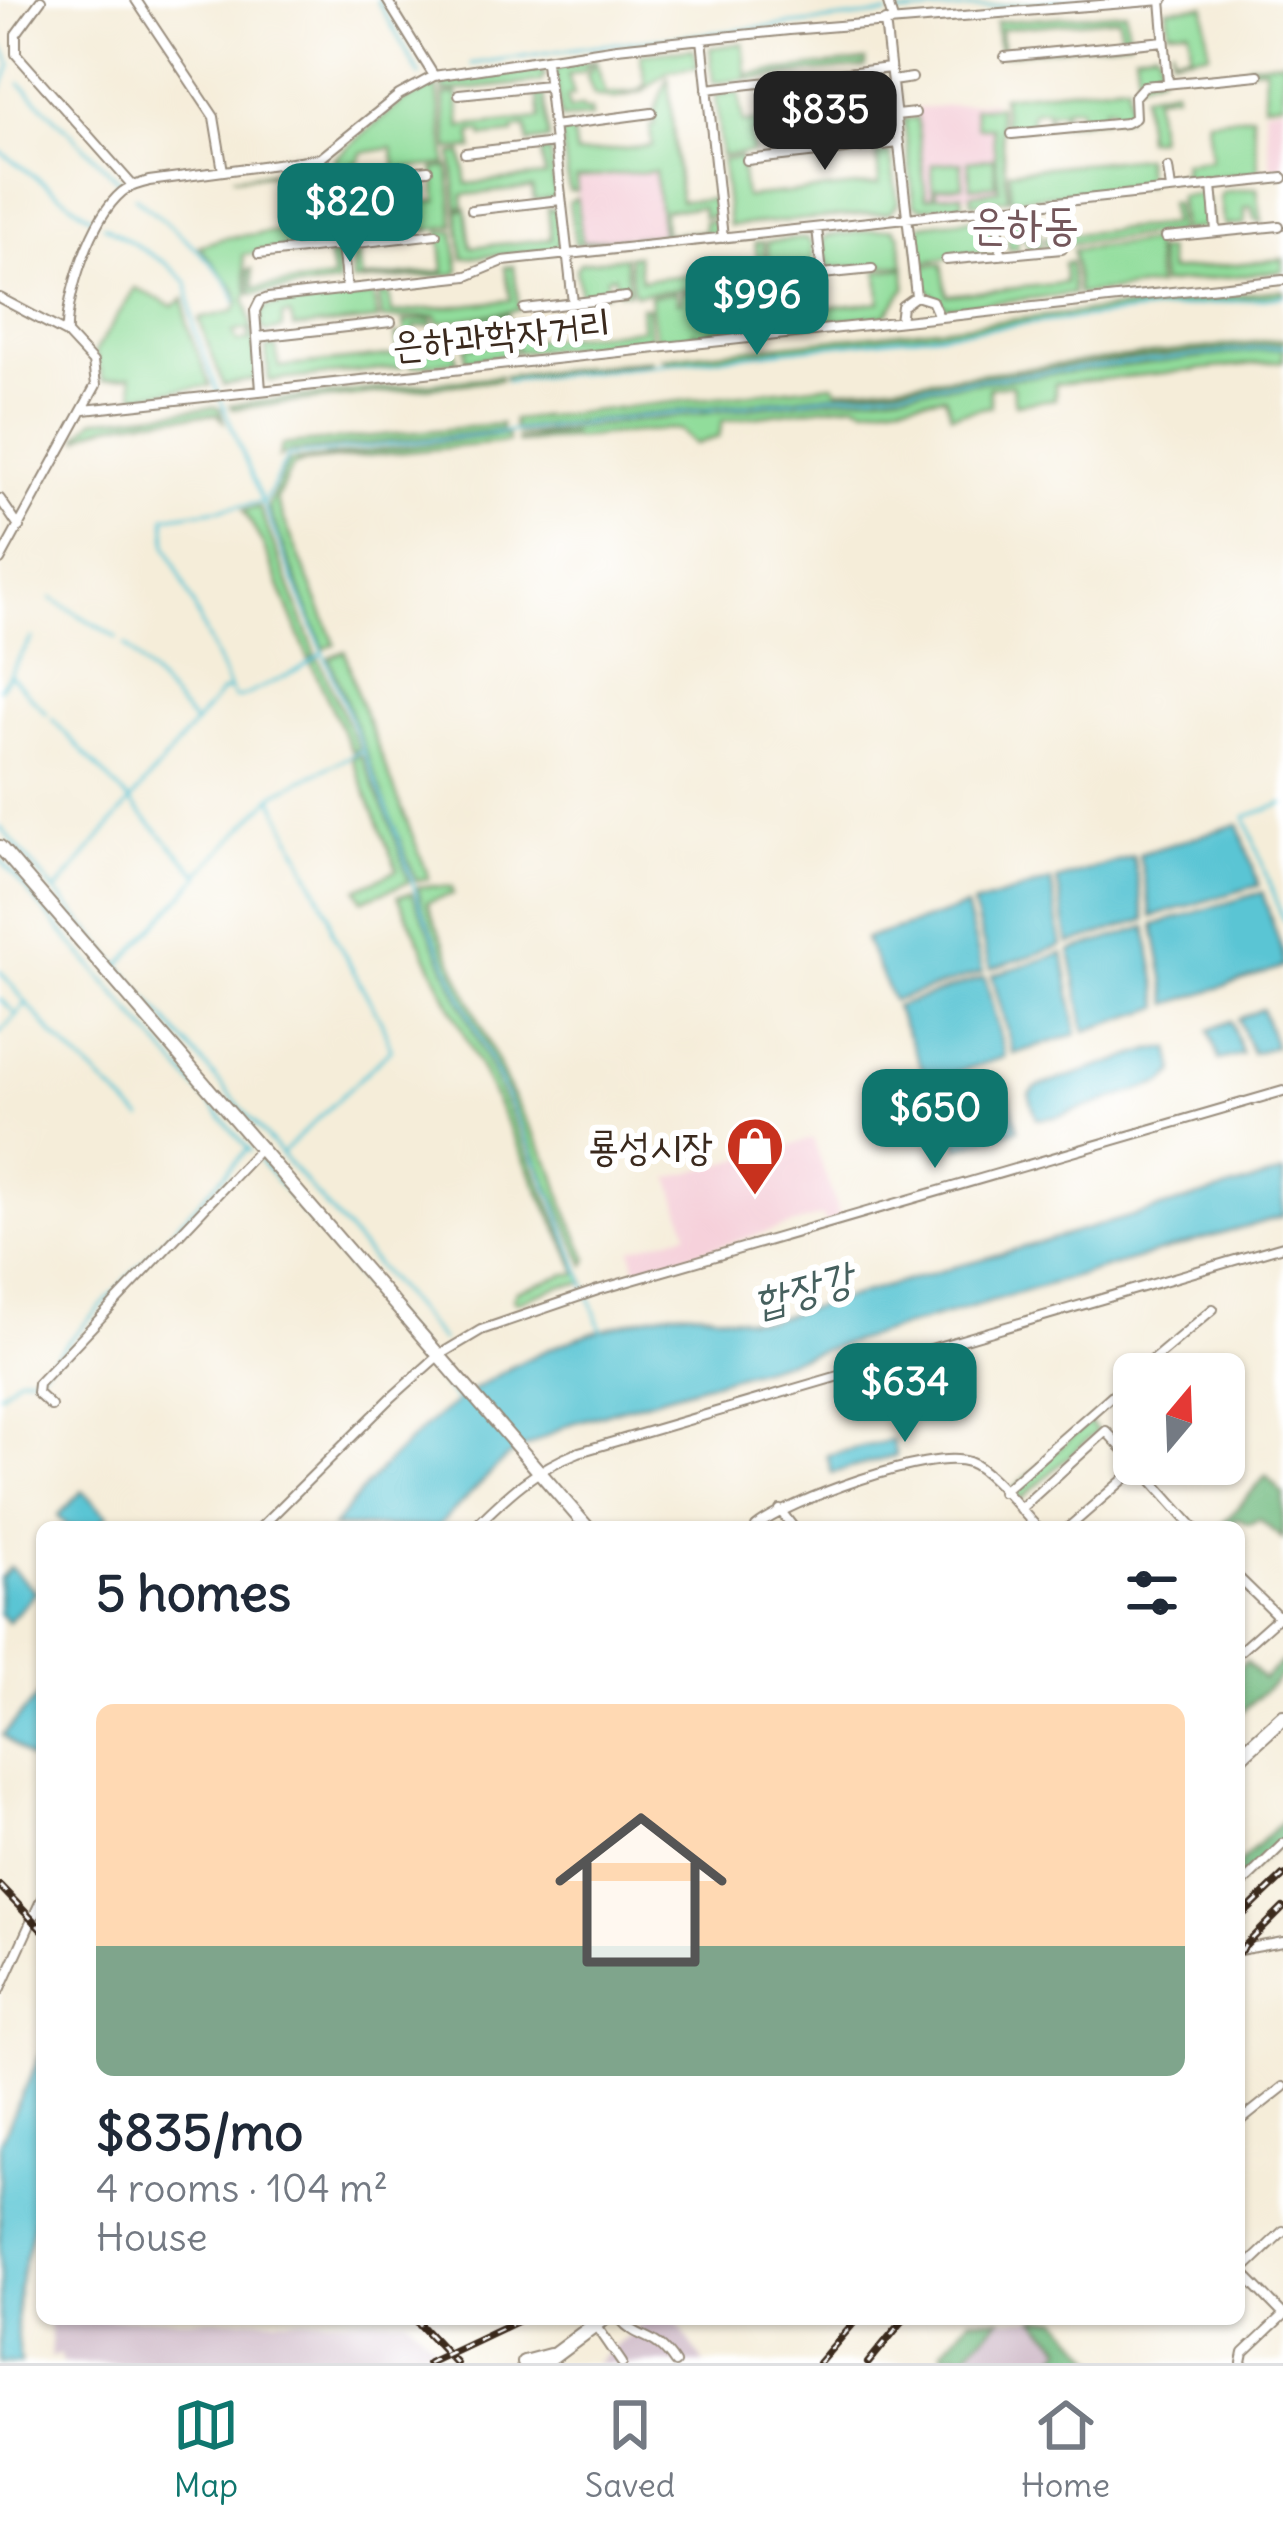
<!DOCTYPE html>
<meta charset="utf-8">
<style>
:root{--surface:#fff;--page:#f6f6f7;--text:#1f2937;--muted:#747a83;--line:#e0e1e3;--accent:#0f766e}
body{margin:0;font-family:Delius,"Poor Story",sans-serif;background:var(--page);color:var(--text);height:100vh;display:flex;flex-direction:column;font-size:45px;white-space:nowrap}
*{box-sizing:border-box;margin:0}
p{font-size:39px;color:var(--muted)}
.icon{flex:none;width:66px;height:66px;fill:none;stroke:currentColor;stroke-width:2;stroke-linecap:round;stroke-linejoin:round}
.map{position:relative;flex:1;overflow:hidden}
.drawer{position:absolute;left:36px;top:1521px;width:1209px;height:804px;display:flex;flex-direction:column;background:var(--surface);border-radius:18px;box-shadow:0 3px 9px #0004}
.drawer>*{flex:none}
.needle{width:78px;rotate:19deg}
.tools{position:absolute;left:1113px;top:1353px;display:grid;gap:24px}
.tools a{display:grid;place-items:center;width:132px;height:132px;border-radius:18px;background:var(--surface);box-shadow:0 3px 9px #0004;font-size:60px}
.price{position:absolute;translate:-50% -102px;padding:0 27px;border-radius:24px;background:var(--accent);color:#fff;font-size:39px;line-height:78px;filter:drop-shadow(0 3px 6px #0008)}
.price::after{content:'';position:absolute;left:50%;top:72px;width:36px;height:27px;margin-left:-18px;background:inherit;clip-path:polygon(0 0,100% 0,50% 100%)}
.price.selected{background:#222;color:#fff}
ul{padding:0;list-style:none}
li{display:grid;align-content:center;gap:24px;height:636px;padding:0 60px}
li span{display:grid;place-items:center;height:372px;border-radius:18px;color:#555}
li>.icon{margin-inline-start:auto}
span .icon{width:216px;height:216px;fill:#fffc;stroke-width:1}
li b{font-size:51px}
h2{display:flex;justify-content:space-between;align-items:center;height:144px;padding:0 60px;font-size:51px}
.tabs{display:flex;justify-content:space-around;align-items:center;height:168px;border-top:3px solid var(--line);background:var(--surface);font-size:33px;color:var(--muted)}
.tabs a{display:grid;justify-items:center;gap:6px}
.tabs .selected{color:var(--accent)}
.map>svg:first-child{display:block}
</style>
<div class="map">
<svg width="1283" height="2363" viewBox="0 0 1283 2363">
<rect width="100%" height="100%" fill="#fff"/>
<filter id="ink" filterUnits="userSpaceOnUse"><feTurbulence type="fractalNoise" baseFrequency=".00833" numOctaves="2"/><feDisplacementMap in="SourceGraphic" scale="24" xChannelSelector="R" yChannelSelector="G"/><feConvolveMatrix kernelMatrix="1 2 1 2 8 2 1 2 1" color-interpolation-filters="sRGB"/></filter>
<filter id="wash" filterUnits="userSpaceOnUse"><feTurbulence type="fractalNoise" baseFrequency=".004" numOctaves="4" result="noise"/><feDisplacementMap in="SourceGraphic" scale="48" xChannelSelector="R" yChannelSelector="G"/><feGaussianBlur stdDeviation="2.7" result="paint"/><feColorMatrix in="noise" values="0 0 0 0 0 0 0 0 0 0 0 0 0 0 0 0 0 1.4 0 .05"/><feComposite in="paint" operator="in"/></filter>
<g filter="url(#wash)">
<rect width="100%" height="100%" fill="#f5edd9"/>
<path fill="#f5cfd9" d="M993 101 1003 193 923 201 914 109Z
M1283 106V166L1271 167 1264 108Z
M654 171 661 233 583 242 576 180Z
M813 1139 840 1218 826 1223 822 1216 636 1270 631 1249 688 1233 670 1178Z"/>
<path fill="#d1bdcb" d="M49 2319H408L435 2346 397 2363H63L60 2354 51 2357Z
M648 2319H675L704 2363H595Z
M977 2319H1051L1094 2363H938Z"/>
<path fill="#91dd9b" stroke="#66845c" stroke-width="3" fill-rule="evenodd" d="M1205 6 1209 53 1172 57V45L1173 55 1191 53 1189 29 1169 30 1167 9Z
M1126 12 1129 41 999 55 996 22ZM1119 18 1121 39 1002 51 1001 29Z
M743 43 747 79 713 83 710 48Z
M693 49 698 67 668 71 647 88 640 54Z
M1155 49 1159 53 1161 74 1139 82 1135 53Z
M595 59 606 94 638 91 644 86V91L613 99 594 95 587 76Z
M1283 60V102L1264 104 1265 67 1248 68V64Z
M590 61 585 71 568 75 574 95 567 96 569 110 582 106 583 110H591V117L561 119 555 71 561 66Z
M866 61V67L750 79 749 74Z
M541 70 545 75 540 82 443 92 444 83Z
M668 76 680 201 713 199 714 216 704 217 702 207 664 210 665 234 704 231V222L715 221 716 232 632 241 631 238 662 234 655 171 576 178 577 191H569L561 131 572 127 576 154 652 146 650 126 655 125 654 113Z
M882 78 891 137 878 141 872 79Z
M1127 83 1129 108 1126 117 1114 118 1112 107H1104V119L1047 125V121L1080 118 1079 107 1064 108V118L1060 111 1050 112 1047 119 1046 110 1034 111 1030 117 1034 126 1005 129 1002 96Z
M437 86 447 164 391 170 395 164 392 148 362 153 359 162 354 163 355 173 334 172 336 157 401 103Z
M1175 88V93L1154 96 1158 138 1146 139 1143 94Z
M537 92 544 93 549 140 528 143 526 127 514 129V134L483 137 482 132 471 133 473 149H449L443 96 457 94 461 127 540 119 538 98 534 94Z
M739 92 743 123 872 110 875 141 857 143 855 131H847V144L817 147 814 127 752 133 753 153 721 156 716 95Z
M998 106 1008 199 972 203 971 194 999 190 992 127H977L974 108Z
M1252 115 1259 173 1179 180 1178 174 1184 172 1183 162 1211 159 1207 120Z
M917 118 926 198 933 197 932 164 961 162 963 186 936 188V196L962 194 963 204 922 208 914 204 904 119Z
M549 150 556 198 534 200 532 188 463 195 464 207H457L452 154 462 153 467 184 545 176 541 151Z
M890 152 898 203 891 212 729 226 722 160 740 158 745 197 879 184 877 154Z
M1144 157 1147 185 1011 199 1009 171Z
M994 158 996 185 971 187 968 161Z
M449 167 454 226 425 230 418 214H410L409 231 397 233 396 228 405 227 404 217 391 214 360 221 361 231H370L371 235 345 238 340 234 337 184 355 182 359 209 437 201 434 169Z
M316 168 321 174 326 241 243 255 248 294 245 298 252 328 233 332 237 342 249 340 248 332 253 330 257 379 223 385 199 319 234 311 239 303 236 291 199 246 224 238 321 226 316 171 233 177Z
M1257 188 1262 223 1255 219 1252 206 1245 208V224L1224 226 1220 198 1223 192Z
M1201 194 1208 201 1210 226 1182 231 1179 196Z
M577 198 582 242 624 238V241L575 244 569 202Z
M1169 203H1175L1178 232 1046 246 1045 237 1171 224Z
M548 208 557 210 561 239 555 250 463 258 457 210 466 209 471 247 551 239Z
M1037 212 1041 247 1028 248 1025 236 1017 237V249H1009L1006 216Z
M986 217 993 222 996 249 920 263 916 234 922 225Z
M893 228 900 236 904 265 827 268 823 241 826 236Z
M454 231 459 270 456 274 353 282 352 251H358L362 279 444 271 440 232Z
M807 238 812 245 814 269 770 277 767 242Z
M1153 241 1157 286 1078 294 1073 250Z
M763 242 766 277 760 281 636 294 633 291 629 256 637 255 641 280 759 267 755 243Z
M1166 250 1169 271 1283 259V271L1161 284 1157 251Z
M328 253 338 256V284L251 294 248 270 252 269 254 288 333 279Z
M625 257 629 292 618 291 614 275 607 277V293L581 296 576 269 580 263Z
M1070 262 1073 294 947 307 924 288 920 266 942 264 947 295 1065 283 1064 263Z
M514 266 519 310 438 323 436 316 382 319 379 295 389 294 392 313 511 300 505 267Z
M905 268 906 287 886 315 755 329 751 296 759 295 762 314 880 302 878 271Z
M746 286 750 329 717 333 714 328 710 334 697 335 694 331 689 336 656 339 650 296 676 293 678 302 682 301 681 293 716 289 717 297 721 296V289Z
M135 288 173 306 184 299 187 325 210 386 135 395 131 376 103 380 95 352Z
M1283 290V295L670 362 663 358Z
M373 295 378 320 294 328 290 315 282 316V329L267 332 262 329 260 315 267 307Z
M641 307H648L650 340 517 352 513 321 521 320 524 341 642 329Z
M508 315 513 354 466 360 465 347 502 343 500 322 482 323 481 317Z
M432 319 433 325 414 327 417 352 455 348 457 361 411 366 404 322Z
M396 334 402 336V367L269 381 266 348 276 347 279 367 397 355Z
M1283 339V343L514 429 513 420 833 384 838 390Z
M1283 348V361L1055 384V399L1015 404 1012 385 989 387 991 406 951 415 945 396 865 407 855 403 722 421 719 437 695 444 680 430 668 429 518 443 517 440 573 433 515 435Z
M650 360V363L505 380V376Z
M500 376V380L232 409 230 405Z
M215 407 220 409 223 420 217 414C182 418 106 416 80 439L79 436 94 420Z
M501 424V430L288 452 279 457 282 445Z
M507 434 508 442 305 462 292 467 276 500 335 644 324 649 268 507 288 462Z
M259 507 316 655 309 660 263 545 244 510Z
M345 651 357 694 429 878 416 881 329 657Z
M318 658 359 750 352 752 311 663Z
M361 755 391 826 409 882 363 900 357 889 397 870 352 758Z
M427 886 452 887 453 894 427 902 430 911 512 1095 554 1172 564 1205 588 1259 585 1265 422 907 418 887Z
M412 893 585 1283 559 1286 516 1302 513 1299 516 1291 567 1274H579L398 896Z
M1089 1422 1097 1431 1021 1499 1012 1490Z"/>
<path fill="#74bc83" stroke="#587350" stroke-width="3" d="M1266 1476 1283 1494V1539L1259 1519 1249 1524 1237 1518 1229 1527H1220Z
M1246 1661 1263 1679 1283 1661V1674L1239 1714V1667Z
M1283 1820V1839L1239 1882V1863Z
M970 2319H1000L964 2356 956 2352 943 2355V2349Z
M1036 2319H1060L1100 2363H1052L1063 2347Z"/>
<path fill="#5ac5d4" stroke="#4a7879" stroke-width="3" d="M1238 824 1259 885 1152 917 1139 854Z
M1133 856 1145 920 1069 944 1057 880Z
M1051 881 1062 946 990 969 973 905Z
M1262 892 1283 954V967L1169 1004 1154 925Z
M966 907 983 972 893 1001 865 939Z
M1146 927 1161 1007 1085 1031 1070 951Z
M1063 953 1077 1034 1013 1054 992 975Z
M985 977 1005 1057 928 1081 895 1007Z
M1262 1009 1275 1047 1252 1053 1238 1019Z
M1231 1021 1242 1054 1219 1060 1209 1030Z
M1170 1048 1175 1072 1163 1083 1056 1117 1037 1119 1029 1094 1037 1087 1151 1050Z
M1009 1097 1018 1129 959 1148 947 1116Z
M1283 1173V1216L569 1424 506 1458 437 1527H333C406 1429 495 1359 614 1326 634 1321 656 1313 677 1311 708 1309 738 1322 769 1320Z
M892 1440 896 1456 832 1473 827 1455Z
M82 1491 108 1516 97 1527H69L58 1516Z
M10 1567 36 1592 8 1622 0 1614V1578Z
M39 1695 42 1750 32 1761 3 1735Z
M42 2052C42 2094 49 2150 41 2191 30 2250 6 2301 21 2363H0V2142Z"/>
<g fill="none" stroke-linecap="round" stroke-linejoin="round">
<path stroke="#5ac5d4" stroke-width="3" d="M377 0 420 75
M896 14 1080 0
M0 41 11 65 0 93
M471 64 584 47 887 14
M20 83 119 181
M0 151 95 220
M135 197C161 220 231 270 236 302
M103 225 167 264 187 282 194 327 215 386 393 824 421 908 553 1199 602 1331
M506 381 1283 296
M264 503 288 456 1283 346
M51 598 117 638
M125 645 195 724
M11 676 47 714
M0 689 32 638
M230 689 234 698 242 697 296 671 322 654
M52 719 200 876 121 964
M272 797 329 915 332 932 381 1021 391 1049 283 1152
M1283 804 1245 817 1283 920
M0 827 441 1340
M0 859 250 1151
M199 874 276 793 361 751
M56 891 221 692 230 689 167 545 165 517 259 503
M0 971 55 1037 142 1119
M0 999 14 1012
M0 1033 26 1004
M260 1161 421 1353
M434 1373 457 1402
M0 1394 18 1377 38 1374 247 1150"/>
</g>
</g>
<g filter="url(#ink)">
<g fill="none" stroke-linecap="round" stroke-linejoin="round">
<g stroke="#988c7c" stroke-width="12">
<path id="street" d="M41 0 16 34V54L133 186
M136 0 214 117 223 171
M387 0 434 76 617 48 789 30 1163 0
M887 0 893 20
M1161 0 1168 82
M885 21 916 296
M702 39 723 238
M1005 57 1164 41
M546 62 573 303
M892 81 912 78
M707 89 890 68
M459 94 548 85
M896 115 915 113
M553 126 652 113
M1012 134 1126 123 1135 118 1134 97 1144 86 1258 75
M465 153 555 143
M321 158 333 245
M747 160 899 143
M1168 168 1171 189
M327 179 428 170
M1212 185 1216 231
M997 209 1001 255
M472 210 561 200
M817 228 822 274
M1166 237 1279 226
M342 244 347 290
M259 254 436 234
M946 260 1062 249
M762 280 872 269
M0 298 66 333
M524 309 626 297
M900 321 902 306 916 296 932 301 939 317
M257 337 391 322
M261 390 255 311 260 301 268 298 467 276 503 261 1283 178
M84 410 1283 280
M0 499 19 527
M0 560 96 385 93 362 67 334C65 297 92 217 122 192 129 186 140 184 149 181L321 158 399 95 434 76
M1136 1374 1213 1309
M51 1406 37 1393 38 1384 260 1149
M1138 1465 1193 1527
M1002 1492 1134 1376
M1020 1509 1106 1431 1134 1461
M780 1510 793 1527
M261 1527 392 1397 439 1355 481 1330 598 1290 1283 1091
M475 1527C508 1494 535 1469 579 1452L1283 1246
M756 1527C788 1501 931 1448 969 1462 989 1469 1021 1511 1037 1527
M1069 1527 1139 1466
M1239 1578 1283 1621
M1239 1652 1283 1613
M1239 1887 1283 1844
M1239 1950 1283 1942
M0 1990 42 1898
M1239 2122 1283 2087
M1239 2269 1283 2314
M1241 2271 1283 2231
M620 2319C640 2342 654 2331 675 2363
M596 2325 622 2363
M1242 2363 1244 2353 1283 2316"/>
</g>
<g stroke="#988c7c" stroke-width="16">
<path id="secondary" d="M0 847 587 1527"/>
</g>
<g stroke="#988c7c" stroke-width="18">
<path id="primary" d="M1239 1757 1283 1717
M524 2363 550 2356
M544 2363 603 2319"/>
</g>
<use href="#street" stroke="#fff" stroke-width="8"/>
<use href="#secondary" stroke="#fff" stroke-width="12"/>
<use href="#primary" stroke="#fff" stroke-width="14"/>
<g stroke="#3b2a1e" stroke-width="8">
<path id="rail" d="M0 1886 42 1930
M1239 1918 1283 1876
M1239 1952 1283 1908
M415 2319 456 2363
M428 2363 521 2319
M819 2363 857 2319
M868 2363 904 2319"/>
</g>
<use href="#rail" stroke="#fff" stroke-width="3" stroke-dasharray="9" stroke-linecap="butt"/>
</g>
</g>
<defs>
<g id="shop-pin" transform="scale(3)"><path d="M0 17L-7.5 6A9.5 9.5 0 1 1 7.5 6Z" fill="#c8321e" stroke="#fff"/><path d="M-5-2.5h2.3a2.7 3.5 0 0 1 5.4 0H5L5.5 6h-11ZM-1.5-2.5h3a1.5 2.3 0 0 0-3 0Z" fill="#fff"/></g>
</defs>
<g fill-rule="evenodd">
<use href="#shop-pin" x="755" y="1146"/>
</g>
<g text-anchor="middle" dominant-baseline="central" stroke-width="12" stroke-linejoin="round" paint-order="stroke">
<g font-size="39" fill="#3b2a1e" stroke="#fff">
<text transform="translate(501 334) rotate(-6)">은하과학자거리</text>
</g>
<g font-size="39" fill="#3b2a1e" stroke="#fff" text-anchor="end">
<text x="713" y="1146">룡성시장</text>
</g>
<g font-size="42" font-style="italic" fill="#46605e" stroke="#fff">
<text transform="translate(803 1289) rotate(-15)">합장강</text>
</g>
<g font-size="45" fill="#74575b" stroke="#fff">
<text x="1025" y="223">은하동</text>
</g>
</g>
</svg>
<div class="tools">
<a><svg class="needle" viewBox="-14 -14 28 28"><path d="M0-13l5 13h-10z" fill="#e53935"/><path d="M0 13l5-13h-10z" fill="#747a83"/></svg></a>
</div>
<b class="price selected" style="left:825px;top:173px">$835</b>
<b class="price" style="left:350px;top:265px">$820</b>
<b class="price" style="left:757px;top:358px">$996</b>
<b class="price" style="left:935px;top:1171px">$650</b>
<b class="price" style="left:905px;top:1445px">$634</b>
<section class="drawer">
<h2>5 homes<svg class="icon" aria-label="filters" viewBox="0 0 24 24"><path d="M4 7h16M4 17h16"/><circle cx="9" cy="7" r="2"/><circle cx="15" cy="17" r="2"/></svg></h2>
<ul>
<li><span style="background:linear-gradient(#ffd9b3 65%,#7fa58c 0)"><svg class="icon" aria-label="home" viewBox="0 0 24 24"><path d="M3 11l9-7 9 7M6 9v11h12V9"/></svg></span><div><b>$835/mo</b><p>4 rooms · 104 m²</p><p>House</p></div></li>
</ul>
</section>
</div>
<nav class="tabs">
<a class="selected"><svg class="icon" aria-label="map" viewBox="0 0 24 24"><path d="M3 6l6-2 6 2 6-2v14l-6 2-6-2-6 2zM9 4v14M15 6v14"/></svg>Map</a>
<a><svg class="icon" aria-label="saved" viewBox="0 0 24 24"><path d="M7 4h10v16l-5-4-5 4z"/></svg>Saved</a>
<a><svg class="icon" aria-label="home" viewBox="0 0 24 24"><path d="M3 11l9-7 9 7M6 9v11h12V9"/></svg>Home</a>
</nav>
